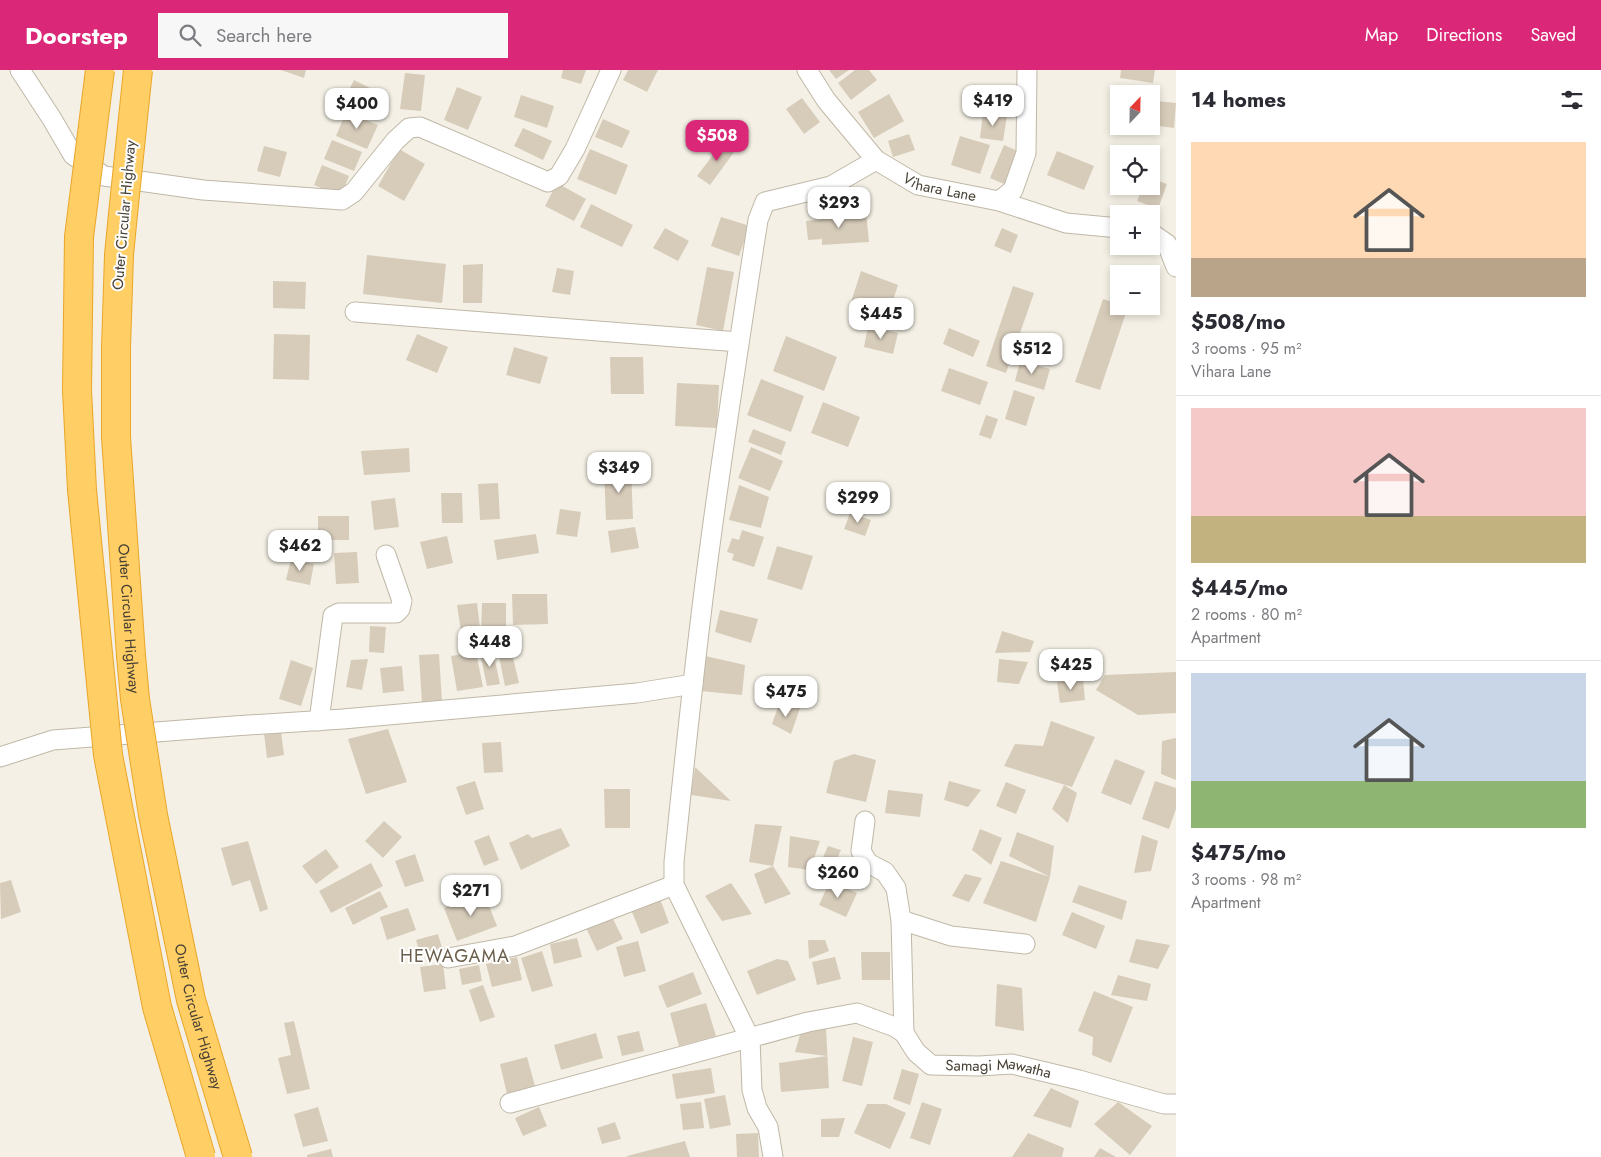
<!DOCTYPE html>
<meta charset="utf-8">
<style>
:root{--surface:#fff;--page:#f7f7f7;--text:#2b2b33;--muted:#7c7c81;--line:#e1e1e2;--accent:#db2777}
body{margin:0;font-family:Jost,sans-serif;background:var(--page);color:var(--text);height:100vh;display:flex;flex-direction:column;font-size:19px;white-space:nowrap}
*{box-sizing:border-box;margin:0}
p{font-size:16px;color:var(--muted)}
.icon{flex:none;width:28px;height:28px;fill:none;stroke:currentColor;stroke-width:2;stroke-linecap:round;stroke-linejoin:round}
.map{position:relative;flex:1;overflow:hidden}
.sheet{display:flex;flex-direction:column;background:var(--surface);width:425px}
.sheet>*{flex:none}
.needle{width:32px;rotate:22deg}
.buttons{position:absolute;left:1110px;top:15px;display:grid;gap:10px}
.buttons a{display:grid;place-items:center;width:50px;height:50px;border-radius:0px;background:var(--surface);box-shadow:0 2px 8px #0003;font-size:25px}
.price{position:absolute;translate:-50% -42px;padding:0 11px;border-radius:10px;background:#fff;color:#222;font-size:16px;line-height:32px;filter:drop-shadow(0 1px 2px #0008)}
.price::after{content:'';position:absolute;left:50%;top:30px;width:15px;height:11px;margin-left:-8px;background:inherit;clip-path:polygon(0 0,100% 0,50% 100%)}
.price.active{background:var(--accent);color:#fff}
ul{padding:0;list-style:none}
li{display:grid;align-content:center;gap:10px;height:265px;padding:0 15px}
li+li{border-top:1px solid var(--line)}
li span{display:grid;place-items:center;height:155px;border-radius:0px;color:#555}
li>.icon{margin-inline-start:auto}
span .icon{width:90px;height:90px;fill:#fffc;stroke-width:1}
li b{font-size:21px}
h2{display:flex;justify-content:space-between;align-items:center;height:60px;padding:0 15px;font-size:21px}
header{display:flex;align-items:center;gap:30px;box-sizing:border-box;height:70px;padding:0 25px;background:var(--accent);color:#fff}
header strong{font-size:24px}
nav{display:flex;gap:28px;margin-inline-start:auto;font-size:18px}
.search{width:350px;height:45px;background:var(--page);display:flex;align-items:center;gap:12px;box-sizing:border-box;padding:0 18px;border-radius:0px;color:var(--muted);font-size:19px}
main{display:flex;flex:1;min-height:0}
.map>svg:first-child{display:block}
</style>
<header>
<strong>Doorstep</strong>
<div class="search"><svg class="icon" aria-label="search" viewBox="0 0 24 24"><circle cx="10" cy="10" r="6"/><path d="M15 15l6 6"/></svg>Search here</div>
<nav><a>Map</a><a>Directions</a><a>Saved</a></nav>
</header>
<main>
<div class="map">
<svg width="1176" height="1087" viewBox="0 0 1176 1087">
<rect width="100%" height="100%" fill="#f4f0e5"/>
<path fill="#d7ccba" d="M281 0H306L304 8Z
M563 0H586L581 14 561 8Z
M628 0H658L647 22 623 10Z
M829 0H849L836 9Z
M855 0H869L877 10 851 30 838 13Z
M1121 0H1155L1153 13 1120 8Z
M405 3 425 5 421 41 400 39Z
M354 10 376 21 367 41 344 30Z
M457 17 482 27 468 60 444 50Z
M889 24 904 51 874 68 858 42Z
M521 25 554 36 547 58 514 47Z
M802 28 820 52 804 64 786 39Z
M1155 31 1176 33 1174 58 1152 55Z
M346 42 378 55 367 79 336 66Z
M983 43 1007 46 1003 71 980 68Z
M603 49 630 61 622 78 595 67Z
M523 58 552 71 543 90 514 76Z
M909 64 915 80 893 87 888 71Z
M960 66 990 75 980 104 951 95Z
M725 69 737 78 710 115 697 106Z
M332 70 362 82 354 101 324 89Z
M1004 75 1023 83 1009 116 990 108Z
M264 76 287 82 280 107 257 101Z
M399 79 425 94 404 131 378 116Z
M590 79 628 95 616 125 577 109Z
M1057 81 1094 96 1084 120 1047 105Z
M322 95 349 106 341 126 314 115Z
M1151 108 1167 114 1158 139 1137 131 1143 116H1151Z
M557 113 586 129 574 151 545 136Z
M591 134 633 155 622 177 580 157Z
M866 142 869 172 822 175V169L808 170 806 151 823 149V145Z
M721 147 750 156 739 186 711 176Z
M665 158 689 171 678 191 653 178Z
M1002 158 1018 165 1011 183 994 176Z
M367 185 446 194 442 233 363 224Z
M483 194 482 233H463V195Z
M707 197 734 202 723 261 696 255Z
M557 198 574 201 570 225 552 222Z
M861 201 898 215 888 245 851 232Z
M273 211 306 212 305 239 273 238Z
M1013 216 1034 223 1006 303 986 296Z
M1103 229 1119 234V236L1128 237 1100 320 1075 312Z
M868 256 898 263 893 284 864 277Z
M949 258 980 271 973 287 943 274Z
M274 264 310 265 309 310 273 309Z
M417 264 448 277 437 303 406 290Z
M786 266 837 287 824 321 773 301Z
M514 277 548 287 540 314 506 305Z
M610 287H643L644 324H611Z
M1020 291 1050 299 1044 320 1015 311Z
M949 298 988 312 980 335 941 321Z
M761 309 804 326 791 362 747 345Z
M677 313 719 315 717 358 675 356Z
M1014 320 1035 327 1026 356 1005 349Z
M823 332 860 347 848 377 811 363Z
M986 345 998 349 991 369 979 365Z
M753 359 786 372 781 385 748 372Z
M751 377 783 391 770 421 738 408Z
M409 378 410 402 364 405 361 381Z
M631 397 633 449 606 450 604 399Z
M498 413 500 449 480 450 478 414Z
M739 415 769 427 761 458 729 450Z
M441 423H462L463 453H442Z
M395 428 399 457 374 460 371 431Z
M560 439 581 442 577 467 556 464Z
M850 443 871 450 865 466 844 459Z
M318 446H349V470H318Z
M635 457 639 478 611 483 608 461Z
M742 460 764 467 754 497 732 490 734 484 727 482 732 468 739 470Z
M536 464 539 483 497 490 494 470Z
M447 466 453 493 427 499 420 472Z
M777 476 813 486 802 520 767 509Z
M357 482 359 513 336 514 334 483Z
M291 489 314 494 310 515 286 510Z
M512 524H547L548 554 513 555Z
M477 533 481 566 462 568 457 535Z
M482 533H506V565L481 564Z
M720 540 758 549 751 573 715 562Z
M370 556 386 557 384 583 369 582Z
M1002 561 1034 571 1030 582 995 583Z
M511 579 519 613 505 616 498 582Z
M493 581 500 614 487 616 480 583Z
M476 582 483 617 457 621 451 586Z
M439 584 442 632 422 634 419 585Z
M701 585 745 595 742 625 700 621Z
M368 589 362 620 346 617 351 590Z
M999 589 1028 592 1019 614 997 612Z
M291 590 313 598 301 636 279 629Z
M402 596 404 621 383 623 380 598Z
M1176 602V643L1138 645 1096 620 1105 605Z
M1083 609 1085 630 1060 633 1057 612Z
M779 634 800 638 791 664 772 654Z
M1051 651 1095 667 1072 717 1004 696 1015 674 1043 676Z
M388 659 407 712 366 724 348 669Z
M281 661 284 685 267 688 264 663Z
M1176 668V710L1161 704 1162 671Z
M501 672 503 702 484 703 482 673Z
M854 684 876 690 866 732 826 723 834 691Z
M1115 689 1145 701 1131 735 1101 723Z
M695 697 731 731 691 725Z
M475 711 484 739 466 745 456 717Z
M949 711 981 720 968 737 944 730Z
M1155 711 1176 718V739L1169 759 1142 749Z
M1006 712 1026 720 1016 744 996 736Z
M1064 715 1077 723 1068 753 1052 739Z
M604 719H630V758H605Z
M888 720 923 724 920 747 885 743Z
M384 751 402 767 383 788 365 771Z
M755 754 782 756 773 796 749 792Z
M561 758 570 776 521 800 509 773 528 764 532 768Z
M980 759 1002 768 991 795 972 780Z
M1017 762 1054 776 1050 807 1009 786Z
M489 765 499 790 484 796 474 771Z
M1142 765 1158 771 1151 801 1134 803Z
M790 766 820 771 810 800 788 797Z
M248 771 268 839 260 842 250 810 232 816 221 778Z
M828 776 841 780 829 806 817 801Z
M326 779 339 797 316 814 302 796Z
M415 784 424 811 405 817 395 791Z
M1001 791 1050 807 1036 852 983 833Z
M371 793 383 816 331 843 319 821Z
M773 796 791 824 765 834 754 804Z
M965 804 982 808 969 832 952 826Z
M11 810 21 842 1 849 0 813Z
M830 811 857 823 846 847 819 835Z
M731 813 752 844 722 851 705 826Z
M1079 815 1127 831 1122 850 1072 832Z
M380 821 388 837 353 855 345 838Z
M484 823 497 856 457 871 444 838Z
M659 826 669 853 641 864 630 837Z
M408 838 416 860 387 870 380 847Z
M1072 842 1105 856 1096 879 1062 865Z
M611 845 623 869 597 881 586 858Z
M438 864 442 878 420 884 416 870Z
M577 868 582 887 554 894 550 874Z
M1136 869 1170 875 1158 899 1129 892Z
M808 870H825L829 881 809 889Z
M638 871 646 901 624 907 616 877Z
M542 881 553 916 532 922 521 888Z
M861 882H890V910H862Z
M517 887 522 910 492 917 486 894Z
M835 887 841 909 817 915 812 892Z
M777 889 788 891 796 910 757 925 747 901Z
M443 894 446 919 424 922 420 897Z
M479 895 482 911 462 915 459 899Z
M693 902 702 924 667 938 658 916Z
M1118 905 1151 914 1147 931 1111 925Z
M997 914 1022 918 1024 961 995 956Z
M483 915 495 947 480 952 469 920Z
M1094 921 1133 937 1111 993 1092 985 1093 967 1078 961Z
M706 933 716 966 679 976 670 943Z
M294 951 310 1019 287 1024 278 988 291 985 284 953Z
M826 957 829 1018 781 1022 779 993 827 986 795 982 801 961Z
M639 961 644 981 622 986 617 966Z
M596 963 603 988 561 1000 554 975Z
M853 967 873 972 862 1016 842 1011Z
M527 987 535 1016 507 1024 500 994Z
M711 998 715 1023 676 1029 672 1004Z
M902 999 919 1004 910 1035 893 1029Z
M1051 1018 1079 1031 1071 1058 1033 1046Z
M725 1025 731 1055 710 1059 704 1029Z
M701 1032 704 1058 683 1060 680 1034Z
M922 1032 942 1039 930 1075 910 1068Z
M1118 1032 1152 1056 1130 1085 1094 1054Z
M867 1034H886L906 1043 890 1079 854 1063Z
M318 1037 328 1071 303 1077 294 1044Z
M539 1037 547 1056 523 1066 515 1048Z
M845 1048 839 1067H821V1049Z
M615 1052 621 1069 602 1074 597 1058Z
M758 1063 759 1087H737L736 1064Z
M1028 1063 1064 1078 1062 1087H1012Z
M685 1071 690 1087H627V1086Z
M1100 1078 1116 1087H1094Z
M331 1079 333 1087H307V1085Z"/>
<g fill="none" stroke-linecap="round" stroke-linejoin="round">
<g stroke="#c0b8a7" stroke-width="21">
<g id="street">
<path d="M20 0 52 49 73 85 104 106 203 120 342 130 354 122 395 71 409 58 420 57 548 112 559 106 575 79 611 0"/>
<path id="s1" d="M807 0 826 30 876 90 918 115 999 131 1066 153 1119 158"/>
<path d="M999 131 1013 120 1026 83 1027 0"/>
<path d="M1151 163 1167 174 1176 197"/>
<path d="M355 242 739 272"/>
<path d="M319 651 333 546 339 543H396L400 539 402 531 386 485"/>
<path d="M0 687 53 670 234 656 343 649 637 623 693 614"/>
<path d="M865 751 861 781 868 793 885 802 896 818 901 850 904 963"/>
<path d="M901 850 951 866 1025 874"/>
<path d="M448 888 515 876 674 815"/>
<path id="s2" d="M510 1033 808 952 857 943 895 957 904 963 916 982 931 995 979 996 1012 994 1079 1010 1164 1034H1176"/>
<path d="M773 1087 768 1057 757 1038 752 1020 750 969 674 815V792C684 694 694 596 707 498 722 382 740 266 758 150L765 132 831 116 876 90"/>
</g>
</g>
<use href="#street" stroke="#fff" stroke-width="19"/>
<g stroke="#eaa629" stroke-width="30" stroke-linecap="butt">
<g id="highway-bridge">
<path d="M100 0 79 167 77 320 82 420 108 685 157 937 201 1087"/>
<path id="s3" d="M138 0 123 144 119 185 116 278V367L131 586 135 629 153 745 191 930 238 1087"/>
</g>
</g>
<use href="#highway-bridge" stroke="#ffce65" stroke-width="28"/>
</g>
<g text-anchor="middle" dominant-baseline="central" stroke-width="4" stroke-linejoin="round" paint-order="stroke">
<g font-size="15" fill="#474034" stroke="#fff">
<text stroke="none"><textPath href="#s1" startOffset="184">Vihara Lane</textPath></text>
<text transform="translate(124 145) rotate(-85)">Outer Circular Highway</text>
<text stroke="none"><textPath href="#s3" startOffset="550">Outer Circular Highway</textPath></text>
<text stroke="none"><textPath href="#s3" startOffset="955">Outer Circular Highway</textPath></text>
<text stroke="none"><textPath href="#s2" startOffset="520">Samagi Mawatha</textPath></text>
</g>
<g font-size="18" letter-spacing="1" fill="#6b5e4a" stroke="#fff">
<text x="455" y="886">HEWAGAMA</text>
</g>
</g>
</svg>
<div class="buttons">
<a><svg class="needle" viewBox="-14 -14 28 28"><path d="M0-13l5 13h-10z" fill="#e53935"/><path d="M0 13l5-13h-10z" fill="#7c7c81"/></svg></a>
<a><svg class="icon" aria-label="locate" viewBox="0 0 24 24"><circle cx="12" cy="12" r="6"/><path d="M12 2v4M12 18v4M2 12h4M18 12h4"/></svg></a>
<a>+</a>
<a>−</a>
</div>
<b class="price" style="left:993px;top:57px">$419</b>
<b class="price" style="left:357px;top:60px">$400</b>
<b class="price active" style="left:717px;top:92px">$508</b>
<b class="price" style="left:839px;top:159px">$293</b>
<b class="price" style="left:881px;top:270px">$445</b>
<b class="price" style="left:1032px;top:305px">$512</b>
<b class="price" style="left:619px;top:424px">$349</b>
<b class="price" style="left:858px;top:454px">$299</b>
<b class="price" style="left:300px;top:502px">$462</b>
<b class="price" style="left:490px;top:598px">$448</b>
<b class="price" style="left:1071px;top:621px">$425</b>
<b class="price" style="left:786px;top:648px">$475</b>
<b class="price" style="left:838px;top:829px">$260</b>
<b class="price" style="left:471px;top:847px">$271</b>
</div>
<section class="sheet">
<h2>14 homes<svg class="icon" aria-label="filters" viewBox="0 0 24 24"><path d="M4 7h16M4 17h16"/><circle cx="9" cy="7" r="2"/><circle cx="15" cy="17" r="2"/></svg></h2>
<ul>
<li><span style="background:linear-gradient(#ffd9b3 75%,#b9a48a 0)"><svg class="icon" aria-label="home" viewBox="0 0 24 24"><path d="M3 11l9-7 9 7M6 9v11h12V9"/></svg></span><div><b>$508/mo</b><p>3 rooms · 95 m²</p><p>Vihara Lane</p></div></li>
<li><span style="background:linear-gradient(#f6c9c9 70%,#c2b280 0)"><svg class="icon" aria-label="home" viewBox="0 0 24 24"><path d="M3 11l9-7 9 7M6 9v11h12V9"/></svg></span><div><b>$445/mo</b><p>2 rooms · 80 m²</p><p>Apartment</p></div></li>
<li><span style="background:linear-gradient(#c9d6e8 70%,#8fb573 0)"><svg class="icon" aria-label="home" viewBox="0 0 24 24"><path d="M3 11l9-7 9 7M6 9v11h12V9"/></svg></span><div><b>$475/mo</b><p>3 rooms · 98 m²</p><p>Apartment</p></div></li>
</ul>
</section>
</main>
